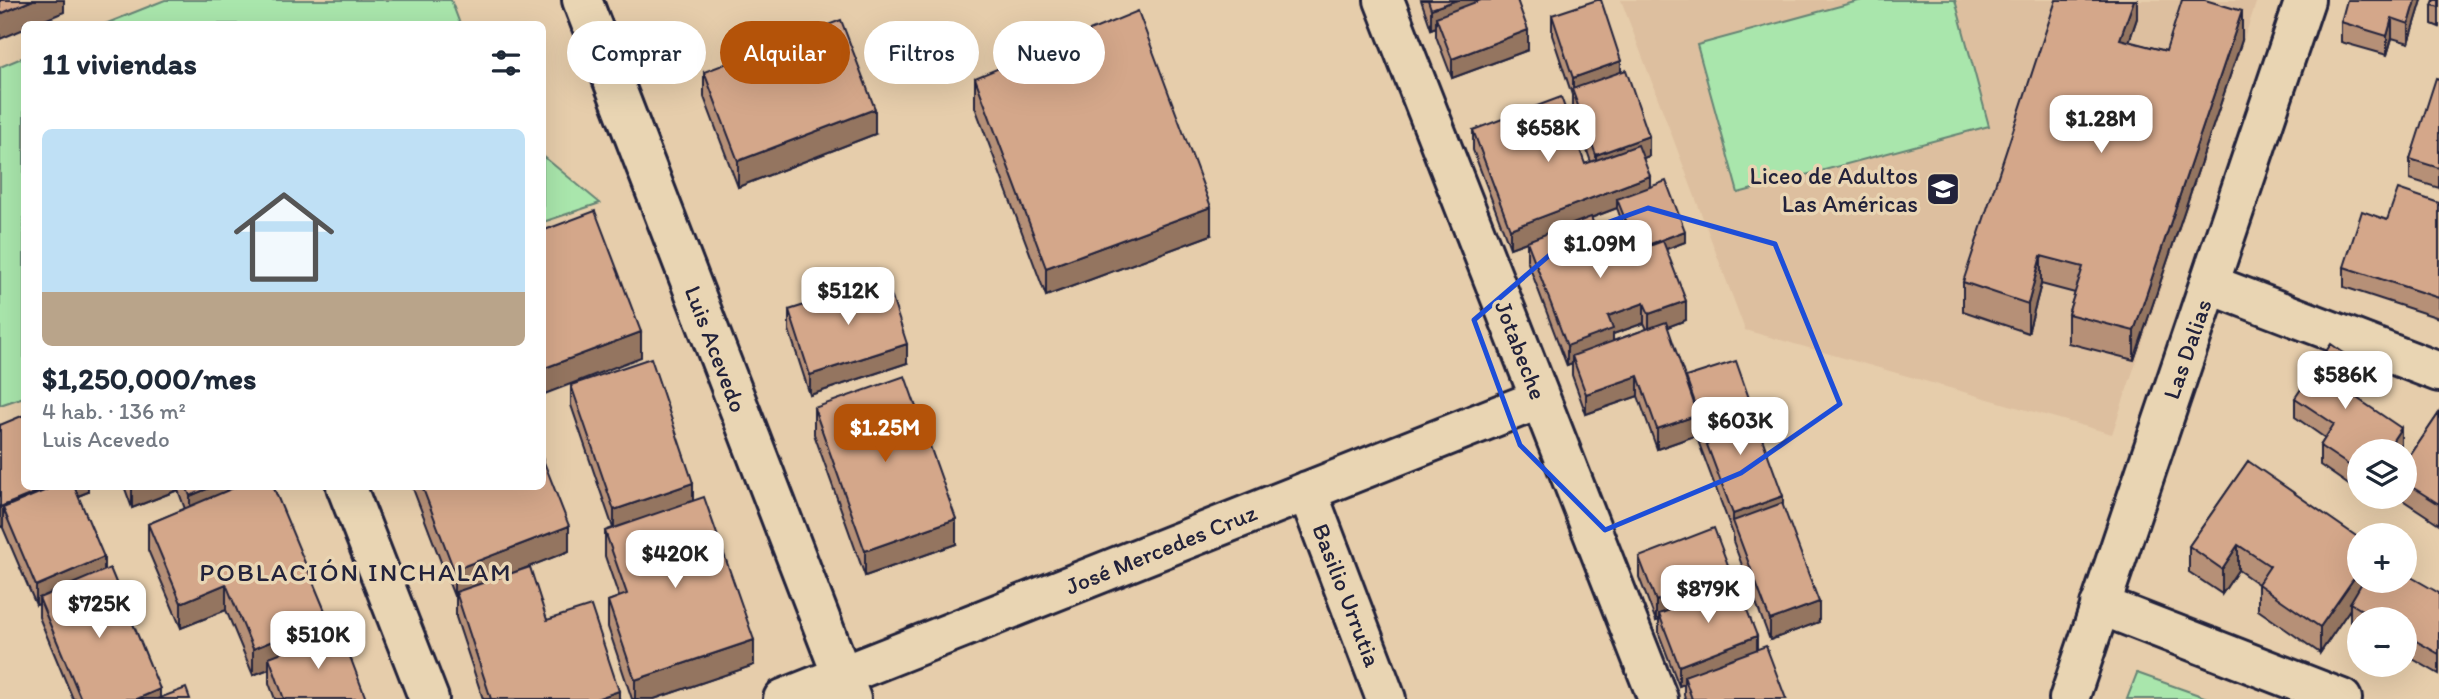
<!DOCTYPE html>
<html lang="es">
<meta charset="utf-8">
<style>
:root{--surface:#fff;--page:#f6f6f7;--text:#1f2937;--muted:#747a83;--line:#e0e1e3;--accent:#b45309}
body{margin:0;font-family:Itim,sans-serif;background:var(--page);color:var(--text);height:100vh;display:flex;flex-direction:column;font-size:26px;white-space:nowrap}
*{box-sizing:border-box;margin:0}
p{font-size:23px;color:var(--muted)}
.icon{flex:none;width:38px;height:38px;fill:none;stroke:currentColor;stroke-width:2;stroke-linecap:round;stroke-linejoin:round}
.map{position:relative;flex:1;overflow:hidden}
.panel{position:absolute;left:21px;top:21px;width:525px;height:469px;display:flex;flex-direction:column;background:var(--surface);border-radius:10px;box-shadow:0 7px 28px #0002}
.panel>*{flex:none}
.guide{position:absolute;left:567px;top:21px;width:665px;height:63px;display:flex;gap:14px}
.buttons{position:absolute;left:2347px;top:439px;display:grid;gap:14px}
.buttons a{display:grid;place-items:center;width:70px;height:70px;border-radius:50%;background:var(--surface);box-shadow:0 7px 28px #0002;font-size:35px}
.price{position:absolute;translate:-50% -60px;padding:0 16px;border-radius:14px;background:#fff;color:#222;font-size:23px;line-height:46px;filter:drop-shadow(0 2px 4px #0008)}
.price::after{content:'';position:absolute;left:50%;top:42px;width:21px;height:16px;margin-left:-10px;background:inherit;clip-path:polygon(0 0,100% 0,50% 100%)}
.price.selected{background:var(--accent);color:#fff}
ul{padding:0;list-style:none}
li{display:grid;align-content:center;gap:14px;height:371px;padding:0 21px}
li+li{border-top:2px solid var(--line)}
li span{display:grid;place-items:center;height:217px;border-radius:10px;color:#555}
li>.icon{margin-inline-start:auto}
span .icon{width:126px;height:126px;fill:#fffc;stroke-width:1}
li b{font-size:30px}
h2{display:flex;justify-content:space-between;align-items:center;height:84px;padding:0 21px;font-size:30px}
.pill{padding:0 24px;border-radius:32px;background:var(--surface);box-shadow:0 7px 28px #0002;font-size:24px;line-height:63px}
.pill.selected{background:var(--accent);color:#fff}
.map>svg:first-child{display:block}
</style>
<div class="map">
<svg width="2439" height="699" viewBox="0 0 2439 699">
<rect width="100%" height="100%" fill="#e6cdab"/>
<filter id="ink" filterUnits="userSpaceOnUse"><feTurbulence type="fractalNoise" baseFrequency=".0143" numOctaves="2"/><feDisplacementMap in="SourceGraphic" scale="14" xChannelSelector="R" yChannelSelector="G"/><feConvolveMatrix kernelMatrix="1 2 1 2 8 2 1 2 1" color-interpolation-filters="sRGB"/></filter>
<g filter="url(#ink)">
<path fill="#ddbf9f" d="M1621 0H2257L2112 434 1745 330Z"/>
<path fill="#a9e6ac" stroke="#668474" stroke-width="2" d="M165 0H451L460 24H105Z
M1862 0H1955L1989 126 1738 193 1697 45Z
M24 57V397L0 405V67Z
M543 156 600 203 543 222Z
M2137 673 2210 699H2127Z"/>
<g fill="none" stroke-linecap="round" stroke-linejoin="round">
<g stroke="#22223b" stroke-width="44">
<path id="street" d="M582 0 851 699
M1384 0 1658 699
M2209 284 2439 372
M346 486 429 699
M1307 491 1386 699
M2100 605 2342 699
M783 699 1540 399
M2069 699 2305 0"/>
</g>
<use href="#street" stroke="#e9d5b3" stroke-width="38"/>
</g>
<path fill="#b69077" stroke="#22223b" stroke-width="2" fill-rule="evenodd" d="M1421 0H1517L1528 50 1452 78 1436 36V27L1431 29Z
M2137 0V18L2129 42 2166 51 2242 40 2134 360 2068 343V314L2075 293 2041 284 2028 333 1963 311V282Z
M2422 0 2409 43 2392 38 2387 55 2341 42V22Z
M2439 0V27L2432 24V5Z
M1552 15 1621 71 1649 156 1643 158 1650 187 1685 242 1666 249 1686 320 1667 327 1686 381V377L1751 408 1819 622 1770 640 1733 541V534L1697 438V435L1657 449 1638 396 1586 414 1572 375V364L1567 366 1527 260V242L1510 248 1473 150V130L1585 164 1591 162 1572 108V95L1552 35ZM1617 208 1633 252 1608 261 1591 218ZM1644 323 1647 329 1613 341V334Z
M704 72 875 134 738 187 704 97Z
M975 78 1211 235 1046 296 975 107Z
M2439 79V188L2410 179V159Z
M2439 203V318L2344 287V267L2387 220Z
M789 310 907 363 810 395 789 330Z
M2358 383 2351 394 2401 447 2398 452H2359V492L2320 465V446L2325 438 2295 417V398Z
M571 385 693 500 754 665 654 699H632L608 627V601L619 597 605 556V531L613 528 571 405Z
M814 408 956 544 865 576 814 434Z
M2439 413V524L2398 497H2404V465Z
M0 425 88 486V492L78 496 104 571 160 698 190 699H73L39 617V604L36 605 3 528V526L0 527Z
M2248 461 2359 581 2439 593V674L2404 654V620H2359V628L2350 622V609L2320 653 2258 610V584L2238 570 2222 594 2189 572V546Z
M124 486H273L328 635 366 699H275L269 683V669L253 675 226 610 181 628 148 550V524L185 509 178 490 132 508Z
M412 486H542L569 551 522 569 547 620 619 699H483L456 617V595L454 596Z
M1639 557 1731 586 1757 649 1786 699H1685L1684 695V684L1679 686 1659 634V620L1656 621 1639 577Z"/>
<path fill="#947561" stroke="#22223b" stroke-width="2" d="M33 0H64V12L35 24H24V29L0 39V14Z
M1457 0H1510L1436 17V27L1431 29V9Z
M2134 0H2137V18L2120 68V39Z
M2416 0H2422L2409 43V24Z
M2242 11V40L2134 360V331Z
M2392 18V38L2387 55V36Z
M1528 30V50L1452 78V59Z
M1621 61V81L1573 91V78Z
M875 109V134L738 187V161Z
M1649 136V156L1596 175V155Z
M1650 176V196L1617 199V208L1510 248V229Z
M1211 207V235L1046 296V268Z
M1685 231V242L1637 260V249Z
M2041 256V284L2028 333V304Z
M1686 301V320L1649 334V314Z
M1644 303V323L1613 334V349L1572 356V364L1567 366V346L1608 316Z
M641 332V357L542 395V369Z
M907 344V363L810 395V375Z
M2358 363V383L2342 408V388Z
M1638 376V396L1586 414V394Z
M1698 415 1697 435 1657 449V429Z
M2401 428V447L2398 452H2385Z
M693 483V502L614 530V510Z
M52 486H88V492L10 523 3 508V526L0 527V507Z
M132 486H178V490L132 508Z
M214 486H267L190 521V496Z
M1783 496V516L1733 521V514Z
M956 519V544L865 576V551Z
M569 526V551L457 595 456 592V595L454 596V570Z
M2238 545V570L2222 594V569Z
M104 557V577L39 598V604L36 605V586Z
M2359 571V581H2370L2350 603V609L2320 653V627Z
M1731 573V592L1659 614V620L1656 621V601Z
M226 584V610L181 628V603Z
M1819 602V622L1770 640V620Z
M328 618V644L269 657V669L253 675V649Z
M1757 636V656L1684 676V684L1679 686V666Z
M754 640V665L654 699H635V680Z
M160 689V699H137Z
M619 691V699H596Z"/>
<path fill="#d4a78a" stroke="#22223b" stroke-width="2" d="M0 0H33L0 14Z
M1428 0H1457L1431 9Z
M1481 0H1517L1528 30 1452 59 1436 17Z
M1597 0H1601L1621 61 1573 78 1552 15Z
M2056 0H2134L2120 39 2166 51 2182 0H2205L2242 11 2134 331 2068 314 2083 267 2041 256 2028 304 1963 282Z
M2347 0H2416L2409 24 2392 18 2387 36 2341 22Z
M2434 0H2439V7L2432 5Z
M1138 11 1211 207 1046 268 975 78Z
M841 20 875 109 738 161 704 72Z
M1626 70 1649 136 1596 155 1572 89Z
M2436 78 2439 79V168L2410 159Z
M1561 97 1585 164 1638 145 1650 176 1510 229 1473 130Z
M1666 181 1685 231 1637 249 1617 199Z
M2398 189 2439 203V298L2344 267 2362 211 2387 220Z
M595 211 641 332 542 369V231Z
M1591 217 1608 261 1663 241 1686 301 1649 314 1644 303 1608 316 1613 329 1567 346 1527 241Z
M886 279 907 344 810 375 789 310Z
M1666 322 1698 415 1657 429 1638 376 1586 394 1572 356Z
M2331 344 2358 363 2342 388 2401 428 2385 452H2359V472L2320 446 2334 424 2295 398Z
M651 358 693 483 614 510 571 385Z
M1736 361 1751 404H1749L1748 400 1700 417 1686 377Z
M905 376 956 519 865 551 814 408Z
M1748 400 1783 496 1733 514 1697 418Z
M2439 413V504L2404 482V465Z
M24 415V486H52L0 507V425Z
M542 457 569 526 454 570 422 486H542Z
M2248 461 2359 538V571L2320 627 2258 584 2270 566 2238 545 2222 569 2189 546Z
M56 486H74L104 557 36 586 3 508Z
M186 486H214L190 496Z
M238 486H273L328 618 253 649 226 584 181 603 148 524Z
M704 497 754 640 635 680 608 601 627 594 605 531Z
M1782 503 1819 602 1770 620 1733 521Z
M1714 528 1731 573 1656 601 1639 557Z
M530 567 547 620 591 606 619 691 596 699H491L456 592Z
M110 568 160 689 137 699H81L39 598Z
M2404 573 2439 593V654L2404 634V620H2379L2350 603 2363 581H2404Z
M1737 584 1757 636 1679 666 1659 614Z
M340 630 366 699H284L269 657Z
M1766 646 1786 699H1692L1684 676Z
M186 688 190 699H157Z"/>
</g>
<path fill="none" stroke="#1d4ed8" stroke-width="5" stroke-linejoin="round" d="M1648 208 1775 244 1840 404 1741 473 1605 530 1520 445 1474 320 1573 235Z"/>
<defs>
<g id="school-square" transform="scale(1.75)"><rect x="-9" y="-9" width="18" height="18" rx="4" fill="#22223b" stroke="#e9d5b3"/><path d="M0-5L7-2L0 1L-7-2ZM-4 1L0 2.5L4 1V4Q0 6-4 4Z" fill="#fff"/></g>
</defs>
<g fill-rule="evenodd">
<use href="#school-square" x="1943" y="189"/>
</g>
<g text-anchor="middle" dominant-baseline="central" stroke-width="7" stroke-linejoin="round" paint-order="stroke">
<g font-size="24" fill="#22223b" stroke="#e9d5b3" text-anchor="end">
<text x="1918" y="175">Liceo de Adultos<tspan x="1918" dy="28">Las Américas</tspan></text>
</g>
<g font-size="24" fill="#22223b" stroke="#e9d5b3">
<text transform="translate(716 349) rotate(69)">Luis Acevedo</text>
<text transform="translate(2187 349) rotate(-71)">Las Dalias</text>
<text transform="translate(1521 350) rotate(69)">Jotabeche</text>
<text transform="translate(1161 549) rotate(-22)">José Mercedes Cruz</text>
<text transform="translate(1347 595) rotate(69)">Basilio Urrutia</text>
</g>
<g font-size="26" letter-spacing="2" fill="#22223b" stroke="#e9d5b3">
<text x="356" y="572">POBLACIÓN INCHALAM</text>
</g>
</g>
</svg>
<div class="buttons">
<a><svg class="icon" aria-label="layers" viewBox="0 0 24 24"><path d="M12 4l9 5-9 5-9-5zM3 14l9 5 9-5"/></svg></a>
<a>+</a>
<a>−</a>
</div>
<b class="price" style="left:2101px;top:155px">$1.28M</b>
<b class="price" style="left:1548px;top:164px">$658K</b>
<b class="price" style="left:1600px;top:280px">$1.09M</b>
<b class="price" style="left:848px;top:327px">$512K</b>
<b class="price" style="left:2345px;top:411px">$586K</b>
<b class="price" style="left:1740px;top:457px">$603K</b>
<b class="price selected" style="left:885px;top:464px">$1.25M</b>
<b class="price" style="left:675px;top:590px">$420K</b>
<b class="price" style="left:1708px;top:625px">$879K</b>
<b class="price" style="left:99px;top:640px">$725K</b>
<b class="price" style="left:318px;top:671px">$510K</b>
<div class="guide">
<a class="pill">Comprar</a>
<a class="pill selected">Alquilar</a>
<a class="pill">Filtros</a>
<a class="pill">Nuevo</a>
</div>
<section class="panel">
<h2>11 viviendas<svg class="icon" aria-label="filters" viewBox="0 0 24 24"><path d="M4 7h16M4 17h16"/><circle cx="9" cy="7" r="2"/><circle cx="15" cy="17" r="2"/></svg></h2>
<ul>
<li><span style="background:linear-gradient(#bfe0f5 75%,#b9a48a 0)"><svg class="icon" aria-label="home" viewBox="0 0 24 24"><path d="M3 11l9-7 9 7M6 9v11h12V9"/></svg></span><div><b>$1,250,000/mes</b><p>4 hab. · 136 m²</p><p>Luis Acevedo</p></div></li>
</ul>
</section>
</div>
